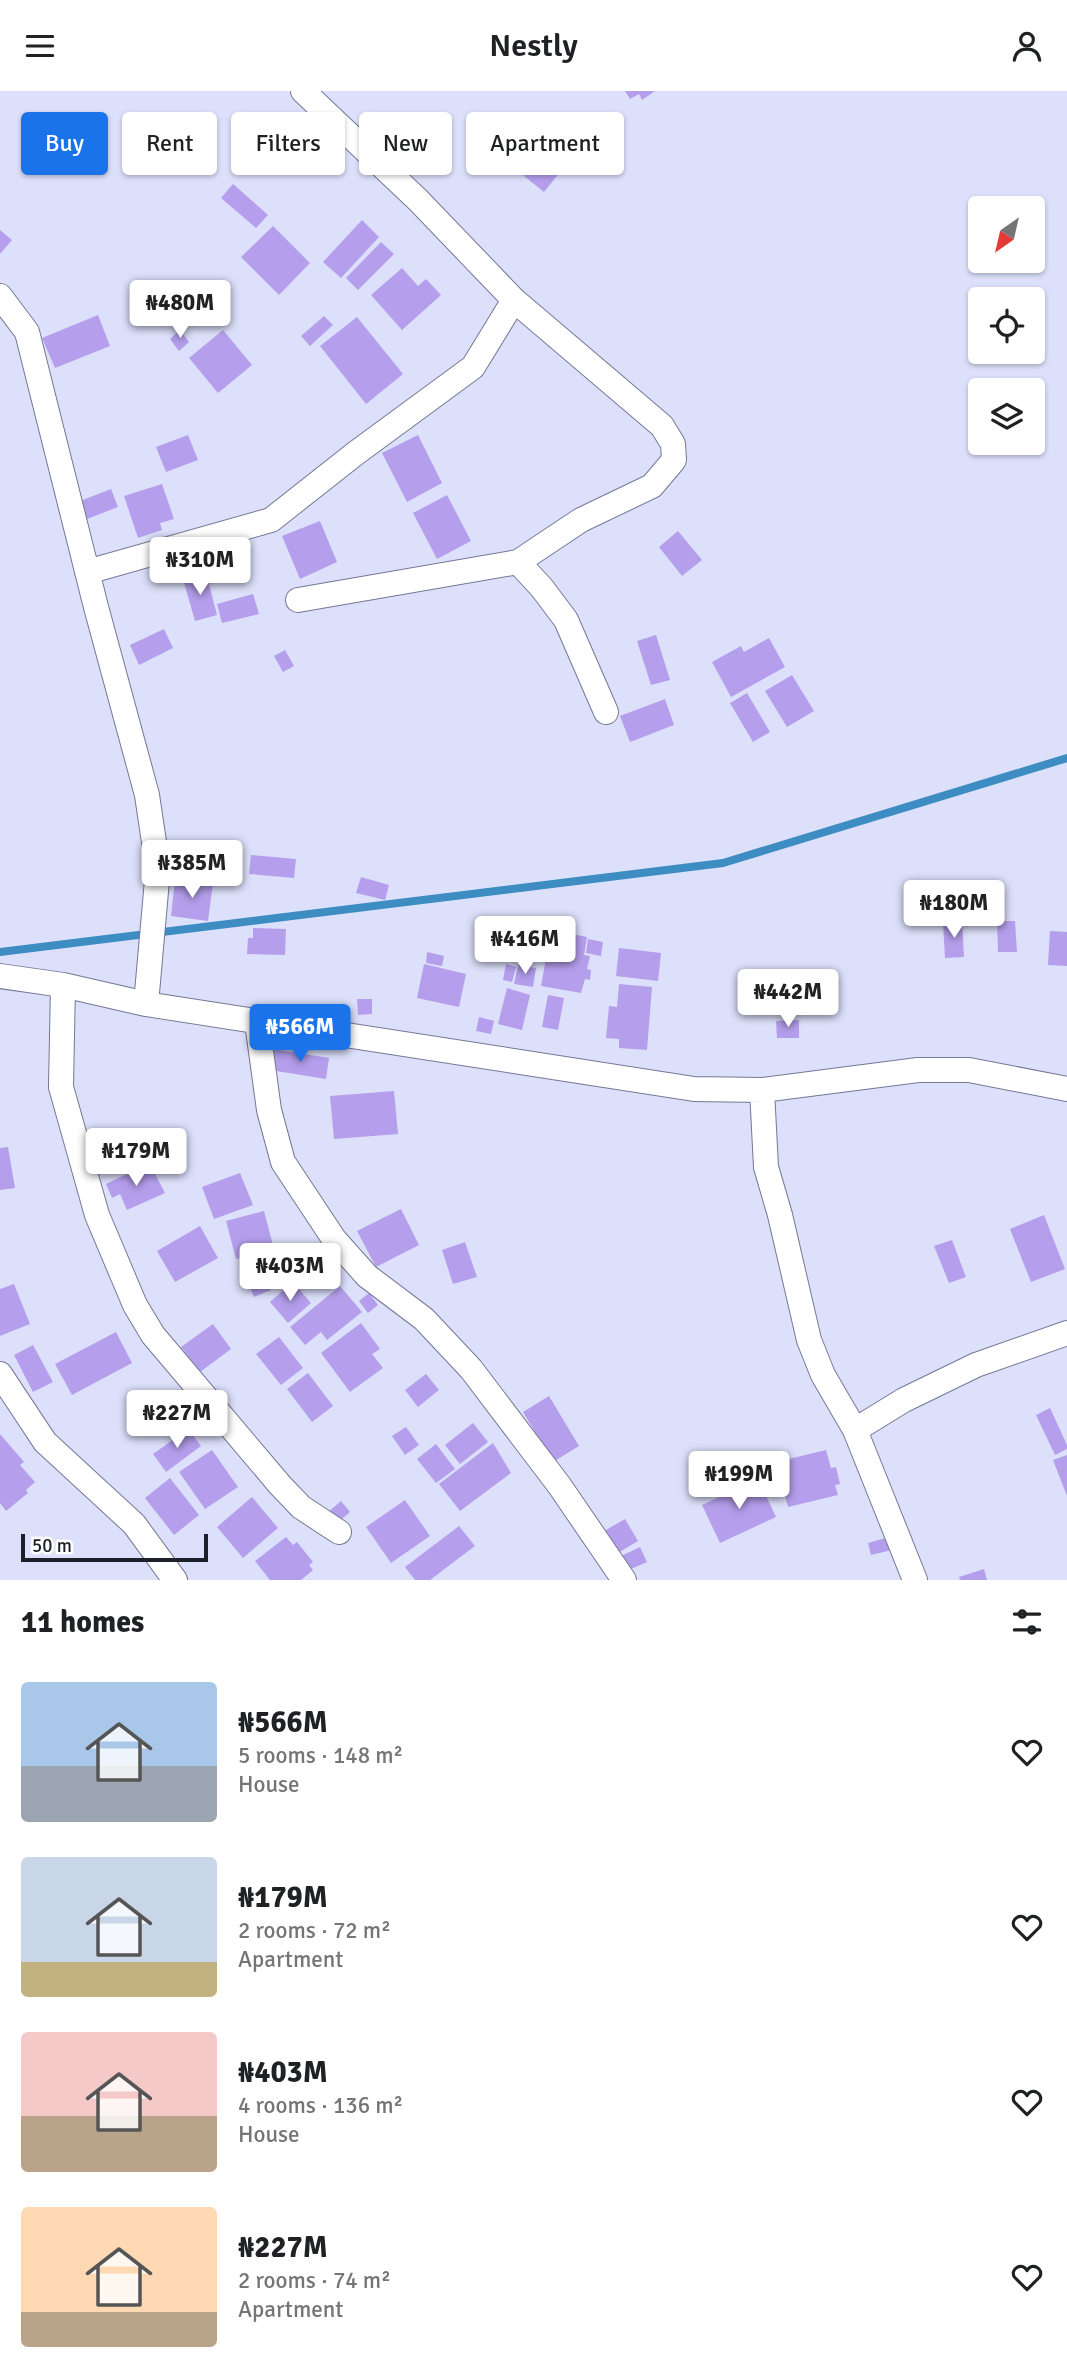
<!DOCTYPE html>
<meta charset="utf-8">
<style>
:root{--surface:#fff;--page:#f2f2f2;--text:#202124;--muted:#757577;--accent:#1a73e8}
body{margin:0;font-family:Signika,sans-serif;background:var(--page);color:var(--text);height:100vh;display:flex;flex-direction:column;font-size:26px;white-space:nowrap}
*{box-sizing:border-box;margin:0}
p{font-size:23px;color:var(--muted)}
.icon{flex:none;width:38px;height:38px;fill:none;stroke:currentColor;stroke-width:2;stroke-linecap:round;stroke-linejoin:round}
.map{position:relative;height:1489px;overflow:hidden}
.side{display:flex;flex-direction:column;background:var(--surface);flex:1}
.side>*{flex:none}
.top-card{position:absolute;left:21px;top:21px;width:700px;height:63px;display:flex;gap:14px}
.needle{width:46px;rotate:214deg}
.tools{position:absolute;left:968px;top:105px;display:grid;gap:14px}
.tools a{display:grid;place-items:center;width:77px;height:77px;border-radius:7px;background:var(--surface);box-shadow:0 2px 5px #0004;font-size:35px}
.scale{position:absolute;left:21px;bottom:18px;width:187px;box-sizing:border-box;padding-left:7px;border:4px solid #1d1f2a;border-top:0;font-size:19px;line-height:24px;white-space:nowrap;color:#1d1f2a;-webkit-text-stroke:5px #fff;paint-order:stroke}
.price{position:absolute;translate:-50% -60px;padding:0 16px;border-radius:7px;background:#fff;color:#222;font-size:23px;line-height:46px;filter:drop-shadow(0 2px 4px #0008)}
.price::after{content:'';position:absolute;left:50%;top:42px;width:21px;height:16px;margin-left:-10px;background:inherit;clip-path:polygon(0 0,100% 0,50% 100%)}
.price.selected{background:var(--accent);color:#fff}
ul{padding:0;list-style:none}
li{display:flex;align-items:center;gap:21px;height:175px;padding:0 21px}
li span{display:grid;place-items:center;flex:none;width:196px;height:140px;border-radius:7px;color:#555}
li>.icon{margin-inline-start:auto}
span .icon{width:84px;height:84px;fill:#fffc;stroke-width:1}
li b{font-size:30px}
h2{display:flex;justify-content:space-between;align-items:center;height:84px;padding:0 21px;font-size:30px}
.tag{padding:0 24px;border-radius:7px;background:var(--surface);box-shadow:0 2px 5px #0004;font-size:24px;line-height:63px}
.tag.selected{background:var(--accent);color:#fff}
header{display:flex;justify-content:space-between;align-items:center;height:91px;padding:0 21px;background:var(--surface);font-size:32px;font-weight:600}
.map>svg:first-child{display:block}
</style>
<header><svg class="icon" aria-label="menu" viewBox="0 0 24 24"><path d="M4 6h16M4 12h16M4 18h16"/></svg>Nestly<svg class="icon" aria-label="person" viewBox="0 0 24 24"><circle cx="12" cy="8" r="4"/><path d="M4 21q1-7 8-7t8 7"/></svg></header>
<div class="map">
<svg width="1067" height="1489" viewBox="0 0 1067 1489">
<rect width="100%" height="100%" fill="#dce0fa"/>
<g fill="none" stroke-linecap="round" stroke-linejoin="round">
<path stroke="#3d8cc2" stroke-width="8" d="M0 861 723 772 1067 667"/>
</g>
<path fill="#b59fed" d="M625 0H655L642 9 639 3 630 8Z
M547 37 576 61 544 101 514 77Z
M233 93 268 124 256 137 221 107Z
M362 129 379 146 341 187 323 171Z
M273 135 310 172 279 204 241 166Z
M0 139 12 149 0 163Z
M381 151 394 163 358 199 346 187Z
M402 177 418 195 426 188 441 204 402 239 371 204Z
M98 224 110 255 55 277 42 247Z
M324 225 333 234 310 255 301 245Z
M357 226 403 283 366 313 320 255Z
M180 239 189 251 179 260 170 248Z
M223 239 252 274 218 302 189 267Z
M188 344 198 369 166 381 156 356Z
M418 344 442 392 407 411 382 362Z
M162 393 174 428 160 432 162 439 138 447 124 405Z
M111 398 118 416 82 430 75 412Z
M447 404 471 450 437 468 413 422Z
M320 430 337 471 300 488 282 445Z
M678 440 702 469 682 485 659 456Z
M206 482 217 524 195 530 183 488Z
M253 503 259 523 222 532 217 513Z
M164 538 173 557 139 574 130 554Z
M656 544 670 589 651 594 637 550Z
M769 547 785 576 731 606 712 571 741 555 744 561Z
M285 559 294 575 283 581 274 565Z
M792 584 814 620 787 636 765 600Z
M747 602 770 641 753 651 730 612Z
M665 608 674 634 630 651 620 625Z
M179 758 206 760 204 777 177 775Z
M251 764 296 768 294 787 249 783Z
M361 786 389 794 385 809 356 802Z
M175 788 213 792 208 830 171 825Z
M997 830H1015L1017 861H998Z
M962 831 964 866 945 867 943 832Z
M253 837 286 838 285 864 247 863 248 847H253Z
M551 839 587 846 584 864 590 865 587 878 591 879 590 889 585 888 581 902 541 895Z
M1050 840 1067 841V875L1048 874Z
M588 848 603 851 601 865 586 862Z
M619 857 661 862 658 890 616 885Z
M427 861 444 865 442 875 426 872Z
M424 873 466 883 459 916 417 907Z
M506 873 516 876 512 891 503 889Z
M518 874 536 877 533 896 514 893Z
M619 893 652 896 647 959 619 957V948L606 947 609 915 617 916Z
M507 897 530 904 522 939 498 933Z
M548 904 564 907 558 939 542 936Z
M357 908H372V923L358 924Z
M479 926 494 930 491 943 476 940Z
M799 929V947H777L776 930Z
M273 958 329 967 326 988 270 979Z
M394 1000 398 1043 334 1048 330 1005Z
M8 1056 15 1097 0 1099V1057Z
M135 1079 138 1086 153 1079 165 1102 127 1119 120 1103 112 1107 106 1093Z
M240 1082 253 1114 214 1128 202 1096Z
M401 1118 419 1154 376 1176 357 1140Z
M264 1120 274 1158 236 1168 226 1130Z
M1044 1124 1065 1178 1031 1191 1010 1138Z
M200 1135 218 1167 175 1191 157 1160Z
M952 1149 966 1186 949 1192 934 1155Z
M465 1151 477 1186 453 1193 442 1159Z
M257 1165 271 1199 254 1206 240 1172Z
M293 1191 311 1212 288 1232 270 1211Z
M14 1193 30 1233 0 1245V1198Z
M340 1195 362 1221 327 1249 321 1241 305 1254 290 1236Z
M369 1202 378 1214 368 1222 359 1210Z
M361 1232 380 1258 372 1263 383 1277 350 1301 321 1262Z
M213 1233 231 1258 200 1281 181 1256Z
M116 1241 132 1272 72 1304 55 1273Z
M279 1246 303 1277 281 1294 256 1263Z
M33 1254 53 1291 33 1301 14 1264Z
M308 1282 333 1315 312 1331 287 1298Z
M426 1283 439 1299 418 1316 405 1299Z
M549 1305 579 1355 553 1371 523 1321Z
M1050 1317 1067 1354V1358L1055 1364 1036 1324Z
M473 1332 488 1351 460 1373 445 1354Z
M406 1336 419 1354 405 1364 392 1345Z
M188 1338 201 1355 166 1381 153 1363Z
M0 1343 24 1371 20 1374 35 1391 26 1399 28 1402 6 1420 0 1412Z
M493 1352 511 1382 460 1420 439 1393Z
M436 1353 455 1378 436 1392 417 1368Z
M212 1359 238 1396 205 1418 179 1381Z
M826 1359 831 1377 836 1376 840 1393 835 1394 838 1404 788 1416 776 1371Z
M1067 1364V1405L1053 1369Z
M170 1387 199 1424 174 1444 145 1407Z
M758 1388 776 1426 720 1452 702 1414Z
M252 1406 278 1437 243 1467 217 1436Z
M405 1409 430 1445 391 1472 366 1436Z
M341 1410 350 1421 335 1434 326 1423Z
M625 1428 638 1450 618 1462 604 1440Z
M459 1435 475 1455 430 1489H415L405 1476Z
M892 1445 896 1458 871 1464 868 1452Z
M286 1446 293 1454 297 1451 313 1471 309 1474 313 1479 301 1489H270L255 1470Z
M640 1456 647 1471 626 1480 619 1466Z
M984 1478 987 1489H960L959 1486Z"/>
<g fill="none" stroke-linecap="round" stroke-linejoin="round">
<g stroke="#747895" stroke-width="26">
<path id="minor" d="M303 0 418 109 514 209 662 335 673 353 674 369 652 395 581 429 518 471
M0 205 27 241 96 516 147 704 158 778 146 913
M87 481 271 429 356 362 473 276 514 209
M298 509 518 471 542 497 566 529 606 621
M0 885 63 894 146 913 694 998 762 999 918 979H969L1067 998
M63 894 61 996 97 1124 135 1214 153 1244 280 1394 301 1416 339 1441
M257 931 269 1019 283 1071 334 1148 367 1185 424 1228 471 1278 559 1394 624 1489
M762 999 766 1076 780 1124 809 1249 823 1284 855 1339 915 1489
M0 1283 45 1351 134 1433 175 1489
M855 1339 904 1309 976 1274 1067 1242"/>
</g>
<use href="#minor" stroke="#fff" stroke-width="24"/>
</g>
</svg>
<div class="tools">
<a><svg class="needle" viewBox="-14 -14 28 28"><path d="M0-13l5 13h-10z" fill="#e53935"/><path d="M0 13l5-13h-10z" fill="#757577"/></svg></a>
<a><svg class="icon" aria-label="locate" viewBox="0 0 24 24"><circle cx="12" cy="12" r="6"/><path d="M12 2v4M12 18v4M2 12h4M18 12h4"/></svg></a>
<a><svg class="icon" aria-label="layers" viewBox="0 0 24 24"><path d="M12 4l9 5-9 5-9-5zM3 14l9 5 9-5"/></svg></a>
</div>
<div class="scale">50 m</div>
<b class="price" style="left:180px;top:249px">₦480M</b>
<b class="price" style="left:200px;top:506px">₦310M</b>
<b class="price" style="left:192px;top:809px">₦385M</b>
<b class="price" style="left:954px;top:849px">₦180M</b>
<b class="price" style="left:525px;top:885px">₦416M</b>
<b class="price" style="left:788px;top:938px">₦442M</b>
<b class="price selected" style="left:300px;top:973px">₦566M</b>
<b class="price" style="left:136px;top:1097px">₦179M</b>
<b class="price" style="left:290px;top:1212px">₦403M</b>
<b class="price" style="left:177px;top:1359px">₦227M</b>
<b class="price" style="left:739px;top:1420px">₦199M</b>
<div class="top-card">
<a class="tag selected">Buy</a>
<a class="tag">Rent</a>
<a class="tag">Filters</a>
<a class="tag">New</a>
<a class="tag">Apartment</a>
</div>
</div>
<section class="side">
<h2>11 homes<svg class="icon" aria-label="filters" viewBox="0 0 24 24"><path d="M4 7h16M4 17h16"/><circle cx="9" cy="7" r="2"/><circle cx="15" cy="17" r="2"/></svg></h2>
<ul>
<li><span style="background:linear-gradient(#a9c7e8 60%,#9aa5b1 0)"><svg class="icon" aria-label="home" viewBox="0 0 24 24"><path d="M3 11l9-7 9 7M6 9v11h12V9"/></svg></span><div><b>₦566M</b><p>5 rooms · 148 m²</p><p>House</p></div><svg class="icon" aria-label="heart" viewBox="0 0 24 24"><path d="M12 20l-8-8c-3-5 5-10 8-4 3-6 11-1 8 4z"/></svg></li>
<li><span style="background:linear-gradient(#c9d6e8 75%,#c2b280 0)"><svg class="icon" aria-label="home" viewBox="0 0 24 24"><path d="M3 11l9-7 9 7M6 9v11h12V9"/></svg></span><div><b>₦179M</b><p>2 rooms · 72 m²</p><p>Apartment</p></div><svg class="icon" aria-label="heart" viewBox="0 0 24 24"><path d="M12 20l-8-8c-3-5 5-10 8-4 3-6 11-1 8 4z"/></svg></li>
<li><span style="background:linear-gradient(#f6c9c9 60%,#b9a48a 0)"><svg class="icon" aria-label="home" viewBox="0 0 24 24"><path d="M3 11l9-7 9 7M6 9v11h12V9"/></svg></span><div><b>₦403M</b><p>4 rooms · 136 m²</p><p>House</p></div><svg class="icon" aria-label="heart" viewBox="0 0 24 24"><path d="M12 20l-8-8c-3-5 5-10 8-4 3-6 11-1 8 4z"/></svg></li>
<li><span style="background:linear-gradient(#ffd9b3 75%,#b9a48a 0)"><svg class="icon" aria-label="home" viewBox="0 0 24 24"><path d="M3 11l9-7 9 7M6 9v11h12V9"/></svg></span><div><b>₦227M</b><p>2 rooms · 74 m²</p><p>Apartment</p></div><svg class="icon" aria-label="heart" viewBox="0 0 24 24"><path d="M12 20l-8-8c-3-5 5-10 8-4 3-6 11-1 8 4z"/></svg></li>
</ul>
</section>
